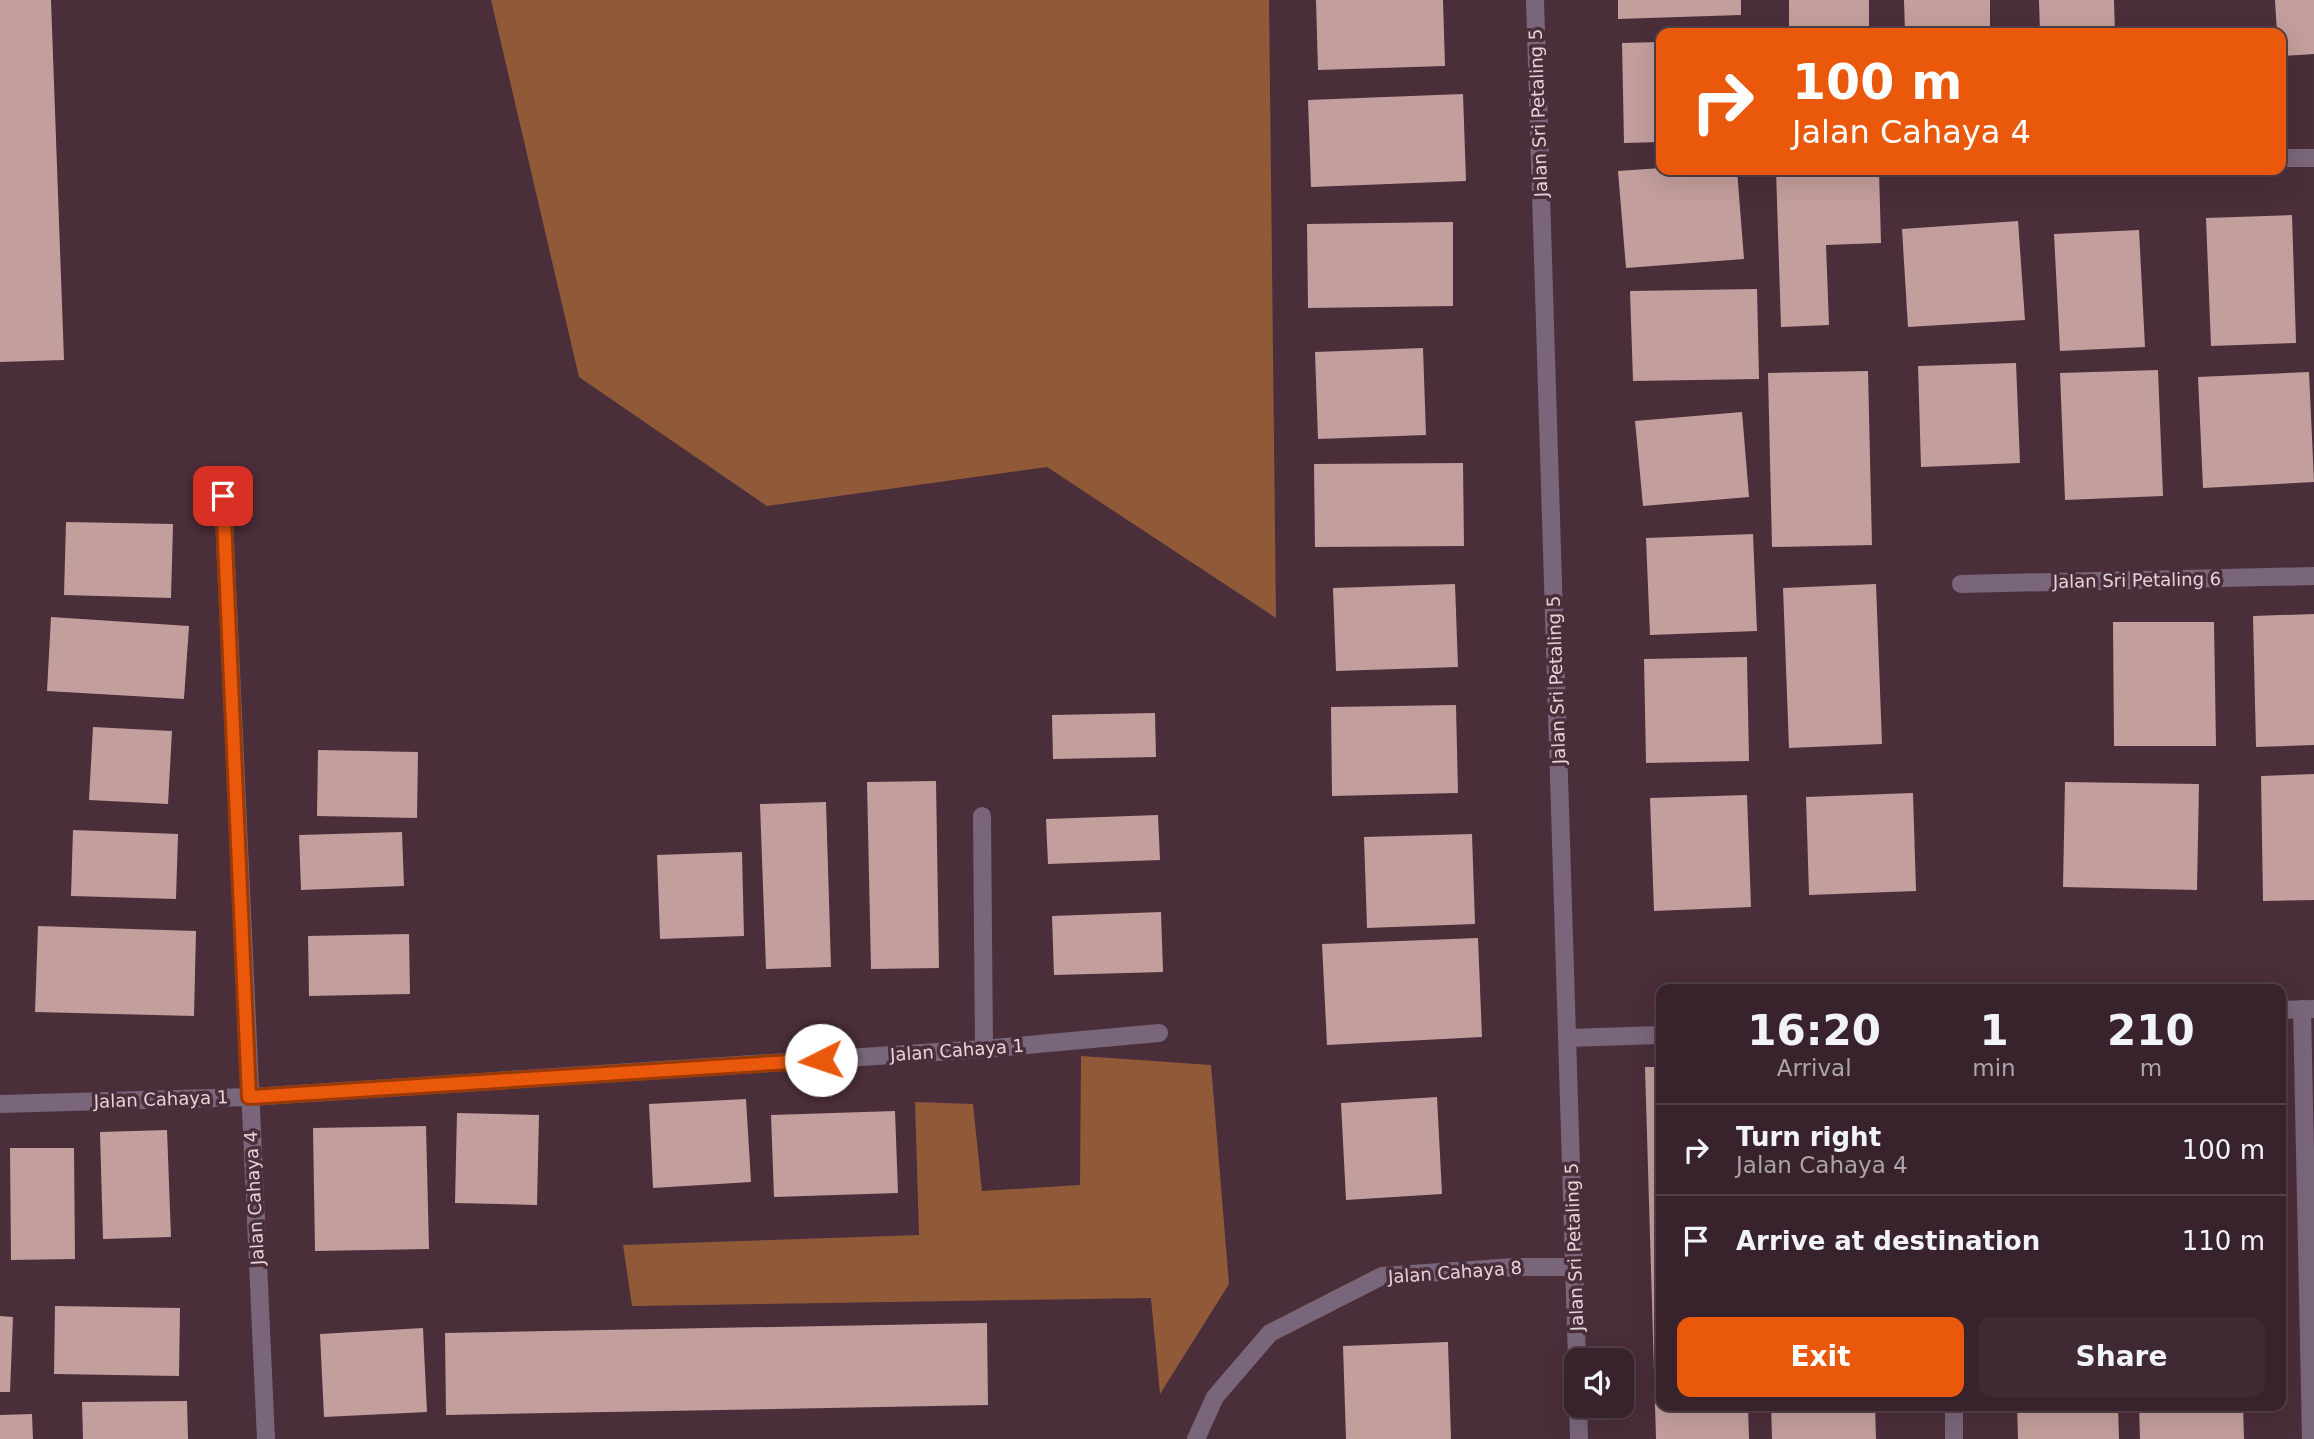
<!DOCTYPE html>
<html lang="en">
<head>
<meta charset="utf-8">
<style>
	:root { --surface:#38222c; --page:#3f2a34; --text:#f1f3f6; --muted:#aba4a9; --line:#523f48; --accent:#ea580c }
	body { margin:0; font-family:"DejaVu Sans",sans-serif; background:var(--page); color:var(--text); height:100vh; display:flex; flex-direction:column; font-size:26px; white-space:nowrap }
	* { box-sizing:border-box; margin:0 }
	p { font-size:23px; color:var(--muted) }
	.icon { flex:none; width:38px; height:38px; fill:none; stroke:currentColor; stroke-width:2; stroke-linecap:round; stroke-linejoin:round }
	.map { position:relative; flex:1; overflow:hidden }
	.panel { position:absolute; left:1656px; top:984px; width:630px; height:427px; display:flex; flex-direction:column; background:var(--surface); border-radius:14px; box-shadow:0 7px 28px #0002,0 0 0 2px var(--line) }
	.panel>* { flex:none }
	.guide { position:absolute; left:1656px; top:28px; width:630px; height:147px; border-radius:14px; box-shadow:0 7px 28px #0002,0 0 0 2px var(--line); background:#ea580c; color:#fff; overflow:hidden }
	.tools { position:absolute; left:1564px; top:1348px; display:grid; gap:14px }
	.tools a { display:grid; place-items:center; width:70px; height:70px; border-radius:14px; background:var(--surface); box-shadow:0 7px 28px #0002,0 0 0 2px var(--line); font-size:35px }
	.pin { position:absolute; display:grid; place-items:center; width:60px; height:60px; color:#fff; margin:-30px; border-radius:14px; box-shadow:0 4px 10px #0006 }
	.me { position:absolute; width:77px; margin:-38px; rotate:266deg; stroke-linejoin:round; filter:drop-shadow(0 0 5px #0008) }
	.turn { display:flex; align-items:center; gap:24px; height:147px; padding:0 21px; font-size:32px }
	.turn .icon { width:91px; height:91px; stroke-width:2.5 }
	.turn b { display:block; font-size:49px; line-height:60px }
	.eta { display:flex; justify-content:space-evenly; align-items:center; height:119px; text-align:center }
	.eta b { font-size:42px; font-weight:600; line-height:49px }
	.primary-button { display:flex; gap:14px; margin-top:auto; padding:14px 21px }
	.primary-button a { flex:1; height:80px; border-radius:14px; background:var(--accent); color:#fff; font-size:28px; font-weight:600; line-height:80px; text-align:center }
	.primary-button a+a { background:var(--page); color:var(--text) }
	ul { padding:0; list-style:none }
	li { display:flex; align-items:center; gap:21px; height:91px; padding:0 21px; border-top:2px solid var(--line) }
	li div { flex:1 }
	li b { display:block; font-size:26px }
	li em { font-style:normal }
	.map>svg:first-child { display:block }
</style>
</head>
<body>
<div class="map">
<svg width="2314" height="1439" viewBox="0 0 2314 1439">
	<rect width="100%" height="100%" fill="#4a2e3a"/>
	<g fill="#905a39">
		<path d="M491 0H1269L1276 618 1047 467 767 506 579 377Z"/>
		<path d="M1081 1056 1211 1065 1229 1284 1160 1394 1151 1298 632 1306 623 1245 919 1235 915 1102 973 1104 982 1191 1080 1185Z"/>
	</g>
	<g fill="#c29e9c">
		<path d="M0 0H51L64 360 0 362Z"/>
		<path d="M1316 0H1443L1445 66 1318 70Z"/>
		<path d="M1618 0H1741V15L1618 19Z"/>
		<rect x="1789" y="0" width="80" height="33"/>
		<path d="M1904 0H1990V33H1905Z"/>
		<path d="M2039 0H2114L2115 33H2040Z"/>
		<path d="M2275 0H2314V54L2280 56V33H2277Z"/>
		<path d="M1661 42V142L1624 143 1622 43Z"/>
		<path d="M1463 94 1466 181 1311 187 1308 100Z"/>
		<path d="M1661 168V170H1737L1744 259 1626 268 1618 171Z"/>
		<path d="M1776 170H1879L1881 243 1826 245 1829 325 1781 327Z"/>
		<path d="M2292 215 2296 343 2211 346 2206 218Z"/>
		<path d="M2018 221 2025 320 1908 327 1902 229Z"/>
		<path d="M1453 222V306L1308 308 1307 224Z"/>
		<path d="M2139 230 2145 347 2060 351 2054 234Z"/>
		<path d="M1757 289 1759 379 1633 381 1630 291Z"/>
		<path d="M1423 348 1426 435 1318 439 1315 352Z"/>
		<path d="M2016 363 2020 463 1921 467 1918 366Z"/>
		<path d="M2158 370 2163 496 2065 500 2060 373Z"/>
		<path d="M1868 371 1872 545 1772 547 1768 373Z"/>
		<path d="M2309 372 2314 482 2203 488 2198 377Z"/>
		<path d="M1742 412 1749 497 1643 506 1635 421Z"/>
		<path d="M1463 463 1464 546 1315 547 1314 464Z"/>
		<path d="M66 522 173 524 171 598 64 595Z"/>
		<path d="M1753 534 1757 631 1650 635 1646 538Z"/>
		<path d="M1455 584 1458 667 1336 671 1333 588Z"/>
		<path d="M1876 584 1882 744 1789 748 1783 588Z"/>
		<path d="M2314 614V745L2256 747 2253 616Z"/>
		<path d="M51 617 189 626 184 699 47 691Z"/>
		<path d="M2113 622H2214L2216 746H2114Z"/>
		<path d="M1747 657 1749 761 1646 763 1644 659Z"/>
		<path d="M1456 705 1458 793 1332 796 1331 707Z"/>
		<path d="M1155 713 1156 757 1053 759 1052 715Z"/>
		<path d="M93 727 172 731 168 804 89 800Z"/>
		<path d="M318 750 418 752 417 818 317 816Z"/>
		<path d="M2314 774V900L2263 901 2261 776Z"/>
		<path d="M936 781 939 968 871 969 867 782Z"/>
		<path d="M2065 782 2199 784 2197 890 2063 887Z"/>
		<path d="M1913 793 1916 891 1809 895 1806 797Z"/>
		<path d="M1747 795 1751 907 1654 911 1650 798Z"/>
		<path d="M826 802 831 967 766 969 760 804Z"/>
		<path d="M1158 815 1160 860 1048 864 1046 819Z"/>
		<path d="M73 830 178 834 176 899 71 896Z"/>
		<path d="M402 832 404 886 301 890 299 835Z"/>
		<path d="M1472 834 1475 924 1367 928 1364 837Z"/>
		<path d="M742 852 744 936 660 939 657 855Z"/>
		<path d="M1161 912 1163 972 1054 975 1052 916Z"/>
		<path d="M38 926 196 931 194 1016 35 1012Z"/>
		<path d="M409 934 410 994 309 996 308 936Z"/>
		<path d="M1478 938 1482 1037 1327 1045 1322 944Z"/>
		<path d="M1645 1067H1661V1405H1748L1749 1439H1656Z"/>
		<path d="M1437 1097 1442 1194 1346 1200 1341 1103Z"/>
		<path d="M746 1099 751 1182 653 1188 649 1104Z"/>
		<path d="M895 1111 898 1193 774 1197 771 1115Z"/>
		<path d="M457 1113 539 1115 537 1205 455 1203Z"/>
		<path d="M426 1126 429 1249 315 1251 313 1128Z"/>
		<path d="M167 1130 171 1237 103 1239 100 1132Z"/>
		<path d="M10 1148H74L75 1259 11 1260Z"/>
		<path d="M55 1306 180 1308 179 1376 54 1374Z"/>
		<path d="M0 1316 13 1317 10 1392H0Z"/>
		<path d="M987 1323 988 1405 446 1415 445 1333Z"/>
		<path d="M423 1328 427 1412 324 1417 320 1334Z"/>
		<path d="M1448 1342 1451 1439H1346L1343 1346Z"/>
		<path d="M187 1401 188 1439H83L82 1402Z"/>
		<path d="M1771 1405H1875L1876 1439H1772Z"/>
		<path d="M2017 1405H2118L2119 1439H2018Z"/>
		<path d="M2139 1405H2243L2244 1439H2140Z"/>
		<path d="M32 1414 33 1439H0V1415Z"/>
	</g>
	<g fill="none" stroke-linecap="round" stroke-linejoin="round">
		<g stroke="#79667b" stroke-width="18">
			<path d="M1535 0 1577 1360"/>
			<path d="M2280 158H2314"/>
			<path d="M223 496 266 1439"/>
			<path d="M1961 584 2314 576"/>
			<path d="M982 816 984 1049"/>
			<path d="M2302 1009 2311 1439"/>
			<path d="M2280 1010 2314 1009"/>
			<path d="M1567 1038 1661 1035"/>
			<path d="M0 1104 249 1097 984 1049 1159 1033"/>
			<path d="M1578 1405 1579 1439"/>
			<path d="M1954 1405V1439"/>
			<path d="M1196 1439 1215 1397 1270 1333 1382 1276 1515 1267H1575"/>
		</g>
	</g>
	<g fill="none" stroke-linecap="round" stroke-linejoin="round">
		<g stroke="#983908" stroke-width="18">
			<path id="route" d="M223 496 249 1097 821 1060"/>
		</g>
		<use href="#route" stroke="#ea580c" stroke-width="12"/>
	</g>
	<g text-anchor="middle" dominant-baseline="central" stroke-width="7" stroke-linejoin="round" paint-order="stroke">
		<g font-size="18" fill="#e5d3da" stroke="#4a2e3a">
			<text transform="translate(1538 113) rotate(-92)">Jalan Sri Petaling 5</text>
			<text transform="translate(2137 580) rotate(-1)">Jalan Sri Petaling 6</text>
			<text transform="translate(1556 680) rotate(-92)">Jalan Sri Petaling 5</text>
			<text transform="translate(957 1050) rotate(-4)">Jalan Cahaya 1</text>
			<text transform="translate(161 1099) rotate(-2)">Jalan Cahaya 1</text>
			<text transform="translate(254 1198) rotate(-93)">Jalan Cahaya 4</text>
			<text transform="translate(1574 1247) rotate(-92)">Jalan Sri Petaling 5</text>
			<text transform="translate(1455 1272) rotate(-4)">Jalan Cahaya 8</text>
		</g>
	</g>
</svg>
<div class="tools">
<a><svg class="icon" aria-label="sound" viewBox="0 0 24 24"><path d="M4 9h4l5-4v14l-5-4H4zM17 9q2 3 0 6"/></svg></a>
</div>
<div class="pin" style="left:223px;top:496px;background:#d93025"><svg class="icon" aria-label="arrive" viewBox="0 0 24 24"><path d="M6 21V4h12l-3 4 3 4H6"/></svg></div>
<svg class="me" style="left:821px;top:1060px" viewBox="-20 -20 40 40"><circle r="19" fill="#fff"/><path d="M0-13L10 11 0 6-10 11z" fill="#ea580c"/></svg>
<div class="guide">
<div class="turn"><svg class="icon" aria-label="right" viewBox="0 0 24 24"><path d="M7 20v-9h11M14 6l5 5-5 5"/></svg><div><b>100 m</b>Jalan Cahaya 4</div></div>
</div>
<section class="panel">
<div class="eta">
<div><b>16:20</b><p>Arrival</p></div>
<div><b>1</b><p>min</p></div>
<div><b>210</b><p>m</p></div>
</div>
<ul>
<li><svg class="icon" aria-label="right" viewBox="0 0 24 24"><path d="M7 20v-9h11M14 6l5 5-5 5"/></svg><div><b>Turn right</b><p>Jalan Cahaya 4</p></div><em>100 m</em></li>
<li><svg class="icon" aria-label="arrive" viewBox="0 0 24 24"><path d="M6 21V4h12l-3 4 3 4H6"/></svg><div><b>Arrive at destination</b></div><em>110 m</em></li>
</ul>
<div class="primary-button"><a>Exit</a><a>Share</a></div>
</section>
</div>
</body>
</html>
